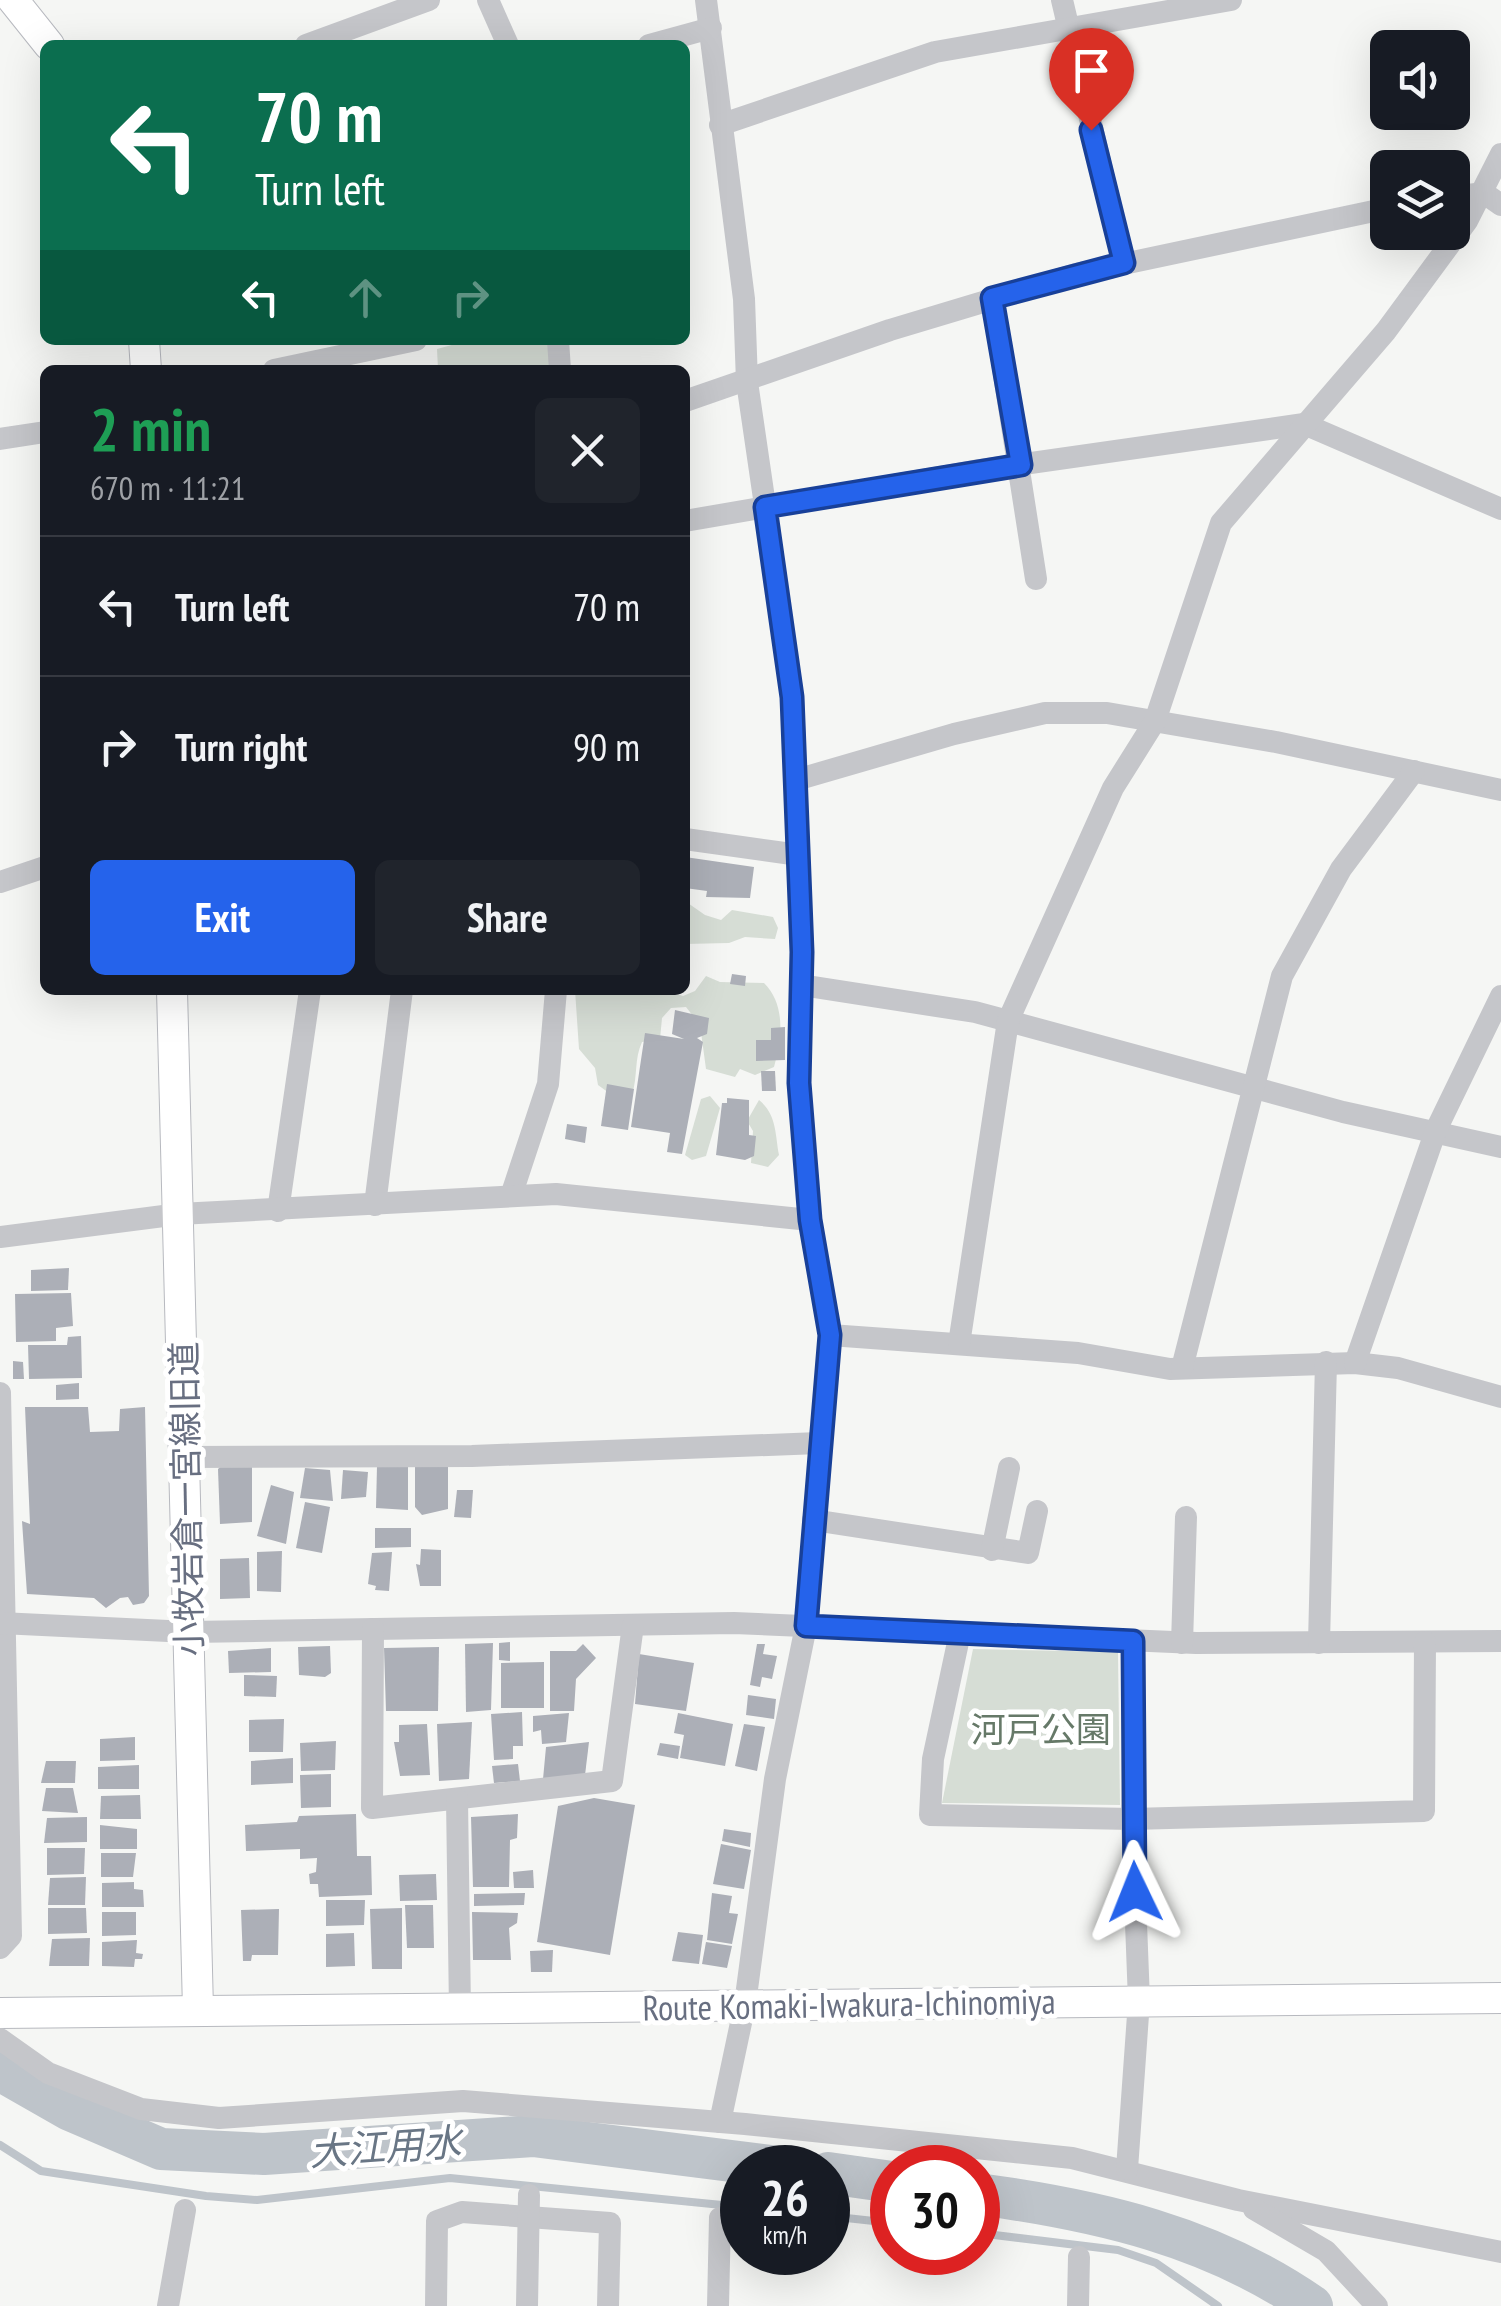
<!DOCTYPE html>
<html lang="en">
<head>
<meta charset="utf-8">
<style>
	:root { --surface:#171b24; --page:#20242c; --text:#f1f3f6; --muted:#9ea1a6; --line:#363941; --accent:#2563eb }
	body { margin:0; font-family:"PT Sans Narrow","Noto Sans JP",sans-serif; background:var(--page); color:var(--text); height:100vh; display:flex; flex-direction:column; font-size:38px; white-space:nowrap }
	* { box-sizing:border-box; margin:0 }
	p { font-size:32px; color:var(--muted) }
	.icon { flex:none; width:55px; height:55px; fill:none; stroke:currentColor; stroke-width:2; stroke-linecap:round; stroke-linejoin:round }
	.map { position:relative; flex:1; overflow:hidden }
	.details { position:absolute; left:40px; top:365px; width:650px; height:630px; display:flex; flex-direction:column; background:var(--surface); border-radius:15px; box-shadow:0 10px 40px #0002 }
	.details>* { flex:none }
	.banner { position:absolute; left:40px; top:40px; width:650px; height:305px; border-radius:15px; box-shadow:0 10px 40px #0002; background:#0b6e4f; color:#fff; overflow:hidden }
	.tools { position:absolute; left:1370px; top:30px; display:grid; gap:20px }
	.tools a { display:grid; place-items:center; width:100px; height:100px; border-radius:15px; background:var(--surface); box-shadow:0 10px 40px #0002; font-size:50px }
	.speed { position:absolute; left:720px; top:2145px; display:flex; gap:20px; font-size:50px; font-weight:700; text-align:center }
	.speed>* { display:grid; place-content:center; width:130px; height:130px; border-radius:50%; background:var(--surface); box-shadow:0 10px 40px #0002; line-height:1 }
	.speed small { font-size:25px; font-weight:400 }
	.speed .limit { border:15px solid #d22; background:#fff; color:#111 }
	.pin { position:absolute; display:grid; place-items:center; width:85px; height:85px; color:#fff; margin:-102px -42px; border-radius:50% 50% 50% 0; rotate:-45deg; box-shadow:0 0 10px #0007 }
	.pin .icon { rotate:45deg }
	.me { position:absolute; width:110px; margin:-55px; rotate:358deg; stroke-linejoin:round; filter:drop-shadow(0 0 8px #0008) }
	.turn { display:flex; align-items:center; gap:35px; height:210px; padding:0 50px; font-size:45px }
	.turn .icon { width:130px; height:130px; stroke-width:2.5 }
	.turn b { display:block; font-size:70px; line-height:85px }
	.lanes { display:flex; align-items:center; height:95px; padding:0 50px; background:#0003; justify-content:center; gap:50px; direction:ltr }
	.lanes .off { opacity:.35 }
	.round { display:grid; place-items:center; flex:none; width:105px; height:105px; border-radius:15px; background:var(--page) }
	.summary { display:flex; align-items:center; justify-content:space-between; height:170px; padding:0 50px }
	h1 { font-size:60px; font-weight:700; line-height:75px; color:#1e9e55 }
	.button { display:flex; gap:20px; margin-top:auto; padding:20px 50px }
	.button a { flex:1; height:115px; border-radius:15px; background:var(--accent); color:#fff; font-size:40px; font-weight:700; line-height:115px; text-align:center }
	.button a+a { background:var(--page); color:var(--text) }
	ul { padding:0; list-style:none }
	li { display:flex; align-items:center; gap:30px; height:140px; padding:0 50px; border-top:2px solid var(--line) }
	li div { flex:1 }
	li b { display:block; font-size:38px }
	li em { font-style:normal }
	.map>svg:first-child { display:block }
</style>
</head>
<body>
<div class="map">
<svg width="1501" height="2306" viewBox="0 0 1501 2306">
	<rect width="100%" height="100%" fill="#f5f6f4"/>
	<g fill="#d6ddd5">
		<path d="M470 340H551V370H438L437 349Z"/>
		<path d="M685 901 705 915 721 920 732 910 773 917 778 928 775 939 745 937 729 943 685 944Z"/>
		<path d="M706 976 720 982 764 983C786 1005 782 1038 774 1067L755 1075 740 1069 735 1077 706 1069 700 1025 686 1007 671 1008 662 1018 660 1039 642 1042C634 1059 638 1076 632 1095L609 1093 598 1085 595 1068 579 1049 575 990H665L683 996 695 991Z"/>
		<path d="M710 1096 720 1108 706 1156 692 1160 685 1155 701 1099Z"/>
		<path d="M759 1100C777 1115 775 1134 779 1155L768 1167 751 1163 753 1131 747 1121Z"/>
		<path d="M973 1649 1118 1652 1120 1805 942 1803Z"/>
	</g>
	<g fill="none" stroke-linecap="round" stroke-linejoin="round">
		<g stroke="#bec4ca" stroke-width="8">
			<path d="M0 2145 41 2171 206 2196 257 2200 450 2178 742 2207"/>
			<path d="M828 2216 892 2223"/>
			<path d="M978 2233 1118 2250 1156 2263 1218 2306"/>
		</g>
		<g stroke="#bec4ca" stroke-width="42">
			<path d="M0 2070 70 2110 161 2149 264 2154 533 2136 787 2168"/>
			<path d="M828 2173 892 2182"/>
			<path d="M978 2194C1097 2210 1212 2236 1312 2306"/>
		</g>
	</g>
	<g fill="#acafb7">
		<path d="M685 857 754 867 750 898 706 897 707 891 685 888Z"/>
		<path d="M732 974 746 976 745 986 730 984Z"/>
		<path d="M675 1010 709 1018 707 1034 697 1038 703 1042 682 1154 667 1152 670 1133 631 1127 645 1033 684 1039 672 1034Z"/>
		<path d="M785 1027V1060L756 1061V1040H771V1028Z"/>
		<path d="M761 1071H775L776 1091H762Z"/>
		<path d="M607 1084 634 1089 628 1130 601 1126Z"/>
		<path d="M727 1098 749 1100V1135L756 1136 754 1156 745 1160 716 1155 722 1103H727Z"/>
		<path d="M567 1124 587 1127 585 1143 565 1139Z"/>
		<path d="M69 1268 68 1290 31 1291V1270Z"/>
		<path d="M71 1293 73 1326 56 1328V1341L16 1342 15 1294Z"/>
		<path d="M81 1336 82 1378 29 1379 28 1345H67L68 1337Z"/>
		<path d="M13 1361 23 1362 24 1379H13Z"/>
		<path d="M79 1383V1399L56 1400V1385Z"/>
		<path d="M25 1407H88L90 1432 119 1431 120 1409 145 1407 149 1596 144 1603 133 1605 128 1597 120 1598 106 1608 94 1598 27 1594 22 1521 30 1524Z"/>
		<path d="M225 1463 252 1465V1522L220 1524 218 1469Z"/>
		<path d="M408 1465V1510L376 1508 377 1466Z"/>
		<path d="M448 1466V1509L422 1515 415 1507V1467Z"/>
		<path d="M305 1468 330 1470 333 1501 300 1498Z"/>
		<path d="M343 1470 368 1472 366 1497 341 1499Z"/>
		<path d="M271 1485 294 1492 286 1544 257 1536Z"/>
		<path d="M457 1490H473L471 1518 454 1517Z"/>
		<path d="M305 1502 330 1507 322 1553 296 1548Z"/>
		<path d="M375 1528H411V1547L375 1548Z"/>
		<path d="M421 1549 441 1550V1586H420L416 1564 420 1565Z"/>
		<path d="M282 1551 281 1592 257 1591V1552Z"/>
		<path d="M392 1552 389 1591 375 1590 376 1586 368 1584 372 1553Z"/>
		<path d="M249 1558 250 1598 220 1599V1559Z"/>
		<path d="M510 1642V1661L499 1660V1643Z"/>
		<path d="M493 1643 491 1710 466 1712 465 1644Z"/>
		<path d="M583 1644 596 1658 576 1679 574 1711H550V1651H576Z"/>
		<path d="M757 1644H765L763 1654 777 1656 772 1679 762 1677 760 1687 750 1685Z"/>
		<path d="M330 1646 331 1673 325 1677 299 1675 298 1647Z"/>
		<path d="M439 1647 438 1711H386L384 1648Z"/>
		<path d="M271 1648V1672L229 1673 228 1651Z"/>
		<path d="M639 1654 694 1663 686 1711 635 1704Z"/>
		<path d="M544 1662V1708H501V1663Z"/>
		<path d="M244 1675 277 1676 276 1697 244 1696Z"/>
		<path d="M748 1695 776 1699 774 1719 746 1715Z"/>
		<path d="M522 1712 523 1746H513V1759L494 1760 491 1714Z"/>
		<path d="M569 1713 566 1742 542 1744 541 1730 533 1732V1716Z"/>
		<path d="M678 1713 733 1724 725 1766 680 1758 684 1735 674 1733Z"/>
		<path d="M284 1719 283 1752H249V1720Z"/>
		<path d="M472 1722 469 1779 439 1781 437 1724Z"/>
		<path d="M427 1724 430 1775 400 1776 394 1742H399V1725Z"/>
		<path d="M744 1724 765 1727 757 1771 735 1766Z"/>
		<path d="M135 1737V1760L100 1761V1739Z"/>
		<path d="M336 1741 335 1770 301 1771 300 1743Z"/>
		<path d="M589 1742 585 1775 543 1779 546 1747Z"/>
		<path d="M660 1743 680 1746 678 1759 657 1755Z"/>
		<path d="M293 1758V1783L251 1785V1761Z"/>
		<path d="M46 1761H76L75 1783H41Z"/>
		<path d="M518 1764 520 1781 494 1783 492 1766Z"/>
		<path d="M139 1765V1789H98V1767Z"/>
		<path d="M331 1774V1807L301 1808 300 1775Z"/>
		<path d="M46 1788H73L78 1813 42 1811Z"/>
		<path d="M140 1795 141 1819H100L101 1796Z"/>
		<path d="M594 1798 635 1805 610 1955 537 1942 558 1806Z"/>
		<path d="M356 1814 357 1856H371L372 1895 319 1897 318 1884H310L309 1874 316 1872 317 1858 300 1859V1849L246 1851 245 1825 297 1822 299 1816Z"/>
		<path d="M518 1814 517 1838 510 1840 509 1887H473L471 1817Z"/>
		<path d="M87 1817V1842L44 1843 47 1818Z"/>
		<path d="M100 1825 137 1829V1849H100Z"/>
		<path d="M724 1829 751 1833 750 1847 722 1841Z"/>
		<path d="M721 1844 751 1850 744 1889 713 1884Z"/>
		<path d="M47 1848H85L84 1874 47 1875Z"/>
		<path d="M101 1853H136L133 1877H101Z"/>
		<path d="M533 1870 534 1888H514L513 1872Z"/>
		<path d="M436 1874 437 1900 400 1901 399 1875Z"/>
		<path d="M86 1877 85 1905H48L50 1878Z"/>
		<path d="M134 1882V1889L143 1890 144 1907H102V1883Z"/>
		<path d="M525 1893 524 1905 474 1906V1894Z"/>
		<path d="M712 1893 732 1896 729 1913 738 1914 732 1944 707 1940Z"/>
		<path d="M326 1900H365L364 1925 326 1926Z"/>
		<path d="M405 1905H433L434 1948H407Z"/>
		<path d="M48 1908H86L87 1933 48 1934Z"/>
		<path d="M402 1908V1969H372L370 1909Z"/>
		<path d="M279 1909 278 1955H252L251 1961H243L241 1910Z"/>
		<path d="M102 1912H136V1935L102 1936Z"/>
		<path d="M472 1912 518 1913 517 1923 509 1928 511 1960H473Z"/>
		<path d="M678 1932 703 1935 699 1964 672 1961Z"/>
		<path d="M354 1933 355 1966 326 1967V1934Z"/>
		<path d="M90 1938 89 1966H49L52 1939Z"/>
		<path d="M137 1940 136 1953 143 1954 142 1959H135L134 1967 102 1966V1942Z"/>
		<path d="M706 1942 732 1946 727 1968 702 1964Z"/>
		<path d="M553 1950 552 1972H531L530 1951Z"/>
	</g>
	<g fill="none" stroke-linecap="round" stroke-linejoin="round">
		<g stroke="#b7b9bf" stroke-width="32">
			<g id="secondary">
				<path d="M13 0 49 45"/>
				<path d="M144 340 146 370"/>
				<path d="M172 990 198 2009"/>
				<path d="M0 2013 1501 1998"/>
			</g>
		</g>
		<g stroke="#c5c6ca" stroke-width="22">
			<path d="M488 0 508 45"/>
			<path d="M706 0 744 299 747 382 793 697 802 952 799 1083 810 1220 830 1335 806 1626 775 1779 745 2004 720 2122"/>
			<path d="M1062 0 1124 263"/>
			<path d="M306 45 429 0"/>
			<path d="M649 45 711 28"/>
			<path d="M720 125 935 52 1231 0"/>
			<path d="M1452 197 1484 193 1501 205"/>
			<path d="M992 298 1036 579"/>
			<path d="M558 340 560 370"/>
			<path d="M274 370 416 340"/>
			<path d="M685 401 890 330 1076 274 1388 208"/>
			<path d="M0 439 45 432"/>
			<path d="M685 521 974 471 1304 424 1501 509"/>
			<path d="M796 780 954 734 1045 713H1107L1276 742 1501 790"/>
			<path d="M685 839 799 855"/>
			<path d="M0 882 45 867"/>
			<path d="M801 985 975 1012 1343 1112 1501 1147"/>
			<path d="M511 1196 548 1084 556 990"/>
			<path d="M375 1205 402 990"/>
			<path d="M278 1211 310 990"/>
			<path d="M0 1237 179 1214 556 1194 810 1220"/>
			<path d="M830 1335 1078 1353 1170 1369 1355 1363 1398 1368 1501 1397"/>
			<path d="M959 1344 1008 1021 1113 788 1155 721 1221 523 1386 331 1467 221 1501 154"/>
			<path d="M1355 1363 1436 1130 1501 996"/>
			<path d="M1182 1368 1282 976 1341 869 1414 771"/>
			<path d="M0 1393 11 1936 0 1948"/>
			<path d="M185 1457 472 1456 819 1443"/>
			<path d="M813 1520 1028 1553 1037 1511"/>
			<path d="M992 1550 1009 1468"/>
			<path d="M0 1623 189 1632 734 1623 1196 1643 1501 1641"/>
			<path d="M373 1629 372 1808 612 1781 633 1625"/>
			<path d="M960 1633 933 1759 930 1815 1132 1819 1424 1811 1425 1642"/>
			<path d="M1182 1643 1186 1517"/>
			<path d="M1319 1643 1326 1362"/>
			<path d="M457 1799 460 2011"/>
			<path d="M0 2039 48 2073 141 2109 219 2118 463 2101 745 2124 1072 2158 1238 2200 1501 2252"/>
			<path d="M1127 2169 1139 2001 1132 1819 1133 1641"/>
			<path d="M1254 2209 1326 2251 1377 2306"/>
			<path d="M168 2306 185 2210"/>
			<path d="M436 2306 437 2221 462 2212 610 2223 608 2306"/>
			<path d="M527 2306 529 2195"/>
			<path d="M718 2306 720 2218"/>
			<path d="M1078 2306 1079 2257"/>
		</g>
		<use href="#secondary" stroke="#fff" stroke-width="30"/>
	</g>
	<g fill="none" stroke-linecap="round" stroke-linejoin="round">
		<g stroke="#184099" stroke-width="25">
			<path id="route" d="M1091 130 1124 263 992 298 1021 465 765 507 792 697 802 952 799 1083 810 1220 830 1335 806 1626 1133 1641 1135 1892"/>
		</g>
		<use href="#route" stroke="#2563eb" stroke-width="18"/>
	</g>
	<g text-anchor="middle" dominant-baseline="central" stroke-width="10" stroke-linejoin="round" paint-order="stroke">
		<g font-size="35" fill="#686f81" stroke="#fff">
			<text transform="translate(186 1499) rotate(-91)">小牧岩倉一宮線旧道</text>
			<text transform="translate(849 2004) rotate(-1)">Route Komaki-Iwakura-Ichinomiya</text>
		</g>
		<g font-size="35" fill="#667968" stroke="#fff">
			<text x="1041" y="1729">河戸公園</text>
		</g>
		<g font-size="38" font-style="italic" fill="#697685" stroke="#fff">
			<text transform="translate(385 2146) rotate(-4)">大江用水</text>
		</g>
	</g>
</svg>
<div class="tools">
<a><svg class="icon" aria-label="sound" viewBox="0 0 24 24"><path d="M4 9h4l5-4v14l-5-4H4zM17 9q2 3 0 6"/></svg></a>
<a><svg class="icon" aria-label="layers" viewBox="0 0 24 24"><path d="M12 4l9 5-9 5-9-5zM3 14l9 5 9-5"/></svg></a>
</div>
<div class="speed"><div>26<small>km/h</small></div><div class="limit">30</div></div>
<div class="pin" style="left:1091px;top:130px;background:#d93025"><svg class="icon" aria-label="arrive" viewBox="0 0 24 24"><path d="M6 21V4h12l-3 4 3 4H6"/></svg></div>
<svg class="me" style="left:1135px;top:1892px" viewBox="-20 -20 40 40"><path d="M0-17L14 15 0 8-14 15z" fill="#2563eb" stroke="#fff" stroke-width="4"/></svg>
<div class="banner">
<div class="turn"><svg class="icon" aria-label="left" viewBox="0 0 24 24"><path d="M17 20v-9H6M10 6l-5 5 5 5"/></svg><div><b>70 m</b>Turn left</div></div>
<div class="lanes"><svg class="icon" aria-label="left" viewBox="0 0 24 24"><path d="M17 20v-9H6M10 6l-5 5 5 5"/></svg><svg class="icon off" aria-label="ahead" viewBox="0 0 24 24"><path d="M12 20V5M6 11l6-6 6 6"/></svg><svg class="icon off" aria-label="right" viewBox="0 0 24 24"><path d="M7 20v-9h11M14 6l5 5-5 5"/></svg></div>
</div>
<section class="details">
<div class="summary"><div><h1>2 min</h1><p>670 m · 11:21</p></div><a class="round"><svg class="icon" aria-label="close" viewBox="0 0 24 24"><path d="M6 6l12 12M18 6L6 18"/></svg></a></div>
<ul>
<li><svg class="icon" aria-label="left" viewBox="0 0 24 24"><path d="M17 20v-9H6M10 6l-5 5 5 5"/></svg><div><b>Turn left</b></div><em>70 m</em></li>
<li><svg class="icon" aria-label="right" viewBox="0 0 24 24"><path d="M7 20v-9h11M14 6l5 5-5 5"/></svg><div><b>Turn right</b></div><em>90 m</em></li>
</ul>
<div class="button"><a>Exit</a><a>Share</a></div>
</section>
</div>
</body>
</html>
